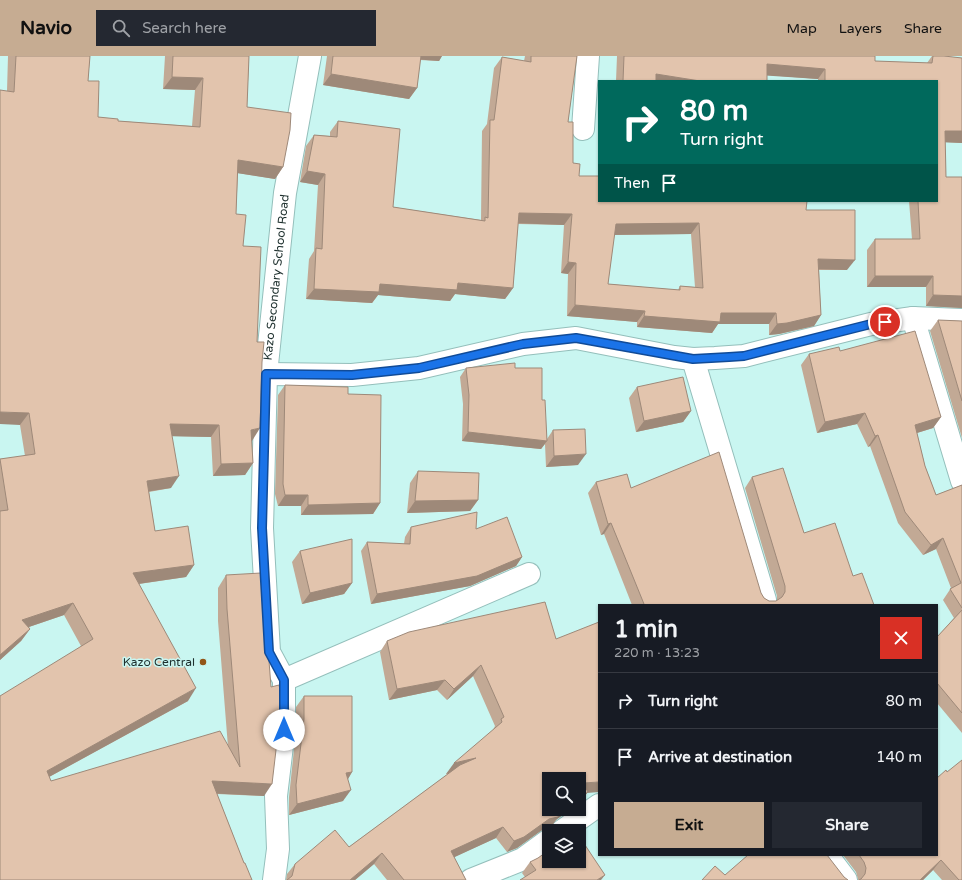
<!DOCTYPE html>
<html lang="en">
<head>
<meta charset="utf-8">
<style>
	:root { --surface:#171b24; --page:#242831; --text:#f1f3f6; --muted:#9ea1a6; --line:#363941; --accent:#c6ac92 }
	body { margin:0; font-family:"Varela Round",sans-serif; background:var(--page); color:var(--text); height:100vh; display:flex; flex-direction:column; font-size:15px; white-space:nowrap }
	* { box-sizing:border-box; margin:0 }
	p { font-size:13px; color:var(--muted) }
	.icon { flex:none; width:22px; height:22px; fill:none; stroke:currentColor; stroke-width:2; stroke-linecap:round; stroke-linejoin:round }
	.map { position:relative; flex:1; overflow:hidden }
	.details { position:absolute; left:598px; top:548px; width:340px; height:252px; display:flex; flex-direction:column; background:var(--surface); border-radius:0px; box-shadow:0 1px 3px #0004 }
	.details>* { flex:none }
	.banner { position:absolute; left:598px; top:24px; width:340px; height:122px; border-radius:0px; box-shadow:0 1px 3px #0004; background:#00695c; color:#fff; overflow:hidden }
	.buttons { position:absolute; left:542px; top:716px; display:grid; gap:8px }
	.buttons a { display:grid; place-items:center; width:44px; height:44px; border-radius:0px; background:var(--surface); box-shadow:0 1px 3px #0004; font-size:20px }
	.pin { position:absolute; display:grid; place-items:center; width:34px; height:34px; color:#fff; margin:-17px; border:2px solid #fff; border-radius:50%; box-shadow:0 1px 4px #0007 }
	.me { position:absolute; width:44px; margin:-22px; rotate:0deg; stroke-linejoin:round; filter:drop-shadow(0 0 3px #0008) }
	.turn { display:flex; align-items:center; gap:14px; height:84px; padding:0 16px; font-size:18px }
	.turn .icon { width:52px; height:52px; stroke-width:2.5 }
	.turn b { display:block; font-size:28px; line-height:34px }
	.then { display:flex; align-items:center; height:38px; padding:0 16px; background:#0003; gap:8px; font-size:15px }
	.round { display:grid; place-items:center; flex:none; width:42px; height:42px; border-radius:0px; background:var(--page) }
	.head { display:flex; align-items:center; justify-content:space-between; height:68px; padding:0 16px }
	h1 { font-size:24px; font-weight:700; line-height:30px }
	.cta { display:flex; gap:8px; margin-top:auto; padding:8px 16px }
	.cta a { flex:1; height:46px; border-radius:0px; background:var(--accent); color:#111; font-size:16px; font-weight:700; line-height:46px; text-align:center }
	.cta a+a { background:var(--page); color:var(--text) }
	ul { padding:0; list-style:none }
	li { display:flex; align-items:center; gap:12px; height:56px; padding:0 16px; border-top:1px solid var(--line) }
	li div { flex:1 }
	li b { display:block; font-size:15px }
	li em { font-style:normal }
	header { display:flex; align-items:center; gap:24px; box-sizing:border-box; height:56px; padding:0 20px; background:var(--accent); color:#111 }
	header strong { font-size:19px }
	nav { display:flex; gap:22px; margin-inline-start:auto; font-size:14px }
	.search { width:280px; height:36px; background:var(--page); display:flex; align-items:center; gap:10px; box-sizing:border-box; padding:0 14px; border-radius:0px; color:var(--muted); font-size:15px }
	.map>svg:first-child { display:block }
</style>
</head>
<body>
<header>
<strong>Navio</strong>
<div class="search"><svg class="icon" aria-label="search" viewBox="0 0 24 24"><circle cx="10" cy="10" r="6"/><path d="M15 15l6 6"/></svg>Search here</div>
<nav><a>Map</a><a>Layers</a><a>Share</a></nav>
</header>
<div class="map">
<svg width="962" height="824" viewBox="0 0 962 824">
	<rect width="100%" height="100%" fill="#c9f6f1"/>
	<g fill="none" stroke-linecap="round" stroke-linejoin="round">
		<g stroke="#94bfbb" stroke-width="24">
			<g id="minor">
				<path d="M583 73 588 0"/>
				<path d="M913 262 962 425"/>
				<path d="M693 303 765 544"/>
				<path d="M266 318 352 319 419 312 523 288 576 282 674 301 693 303 715 302 744 300 871 268 913 262 962 264"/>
				<path d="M284 624 529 518"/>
				<path d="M562 775 599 749"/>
				<path d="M827 799 846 824"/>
				<path id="s1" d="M274 824 278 793 276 740 284 673V624L269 596 262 472 266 318 285 137 310 0"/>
				<path d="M471 824 523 803 549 784"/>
			</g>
		</g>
		<use href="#minor" stroke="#fff" stroke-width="22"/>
	</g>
	<g fill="#c2a995" fill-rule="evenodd">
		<path d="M8 0H90L88 25 98 61 118 65 192 70 195 34 163 33 165 0H249L247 51 283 111 275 123 238 117 236 158 243 190 251 385 253 407 245 419 213 420 211 381 172 380 171 432 149 436 155 475 194 509 186 521 139 528 188 645 49 721 51 725 228 691 218 565V532L226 519 264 740 217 738 244 807 252 824H0L81 590 64 559 29 571 30 573 21 585 0 604V403L25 400 20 369 7 35Z"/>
		<path d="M327 0H442L439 5 420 4 417 32 409 43 323 29Z"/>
		<path d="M525 0H577L568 66 573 107 579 120 806 154 847 214H819L821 259 814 270 779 278 769 279V268H718L712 277 637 271V266L567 260 568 218 561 217 564 169 518 168 513 232 505 243 455 238 450 245 378 239 372 247 306 243 309 203 314 195 318 129 300 126 306 90 314 79 330 80V76L338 65 393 151 481 164 482 75 487 68 494 12 502 1 524 5ZM691 178 695 231 680 230 678 234 608 228 614 179Z"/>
		<path d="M617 0H875V5L927 7 932 0H944L962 2V87L945 86 946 121 962 252 926 250V231H867V194L875 183H912L909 145H937V25H818V23L767 19V25H616Z"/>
		<path d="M938 264 962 265V382L930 275Z"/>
		<path d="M840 295 941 361 933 372 917 377 925 410 936 439 962 429V677L937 647V581L954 562 943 544 951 532 936 493 923 499 898 467 870 390 868 391 857 368 817 377 801 309 809 298Z"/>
		<path d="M466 312H515L542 344 547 383 553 374 578 409 546 411 545 388 541 393 462 385 463 348 460 321Z"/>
		<path d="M285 329 348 338 380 447 373 458 301 459V450H278L275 438 278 339Z"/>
		<path d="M637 331 691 355 683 366 636 376 629 342Z"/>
		<path d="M418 415 478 444 470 455 407 457 410 427Z"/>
		<path d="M752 421 804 477 853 520 874 549H632L604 478 601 479 588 437 596 426 631 432 761 537 764 542 769 545H776L777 544V540L745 432Z"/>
		<path d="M411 471 476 473 522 501 516 510 470 530 371 548 361 495 367 486 404 488 405 481Z"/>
		<path d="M300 495 352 527 344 538 302 548 292 506Z"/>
		<path d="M545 546 587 737 580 747 579 748V723L556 764 550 772 542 774 517 792 507 796 496 782 454 801 466 824H387L374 808 355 824H286L287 818 295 808 349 791 448 718H446L493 674 495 670 473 620 447 644 437 634 389 644 380 596 387 585Z"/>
		<path d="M304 640 352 716 348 723 343 745 289 759V741L296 674V651Z"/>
		<path d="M947 716 962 824H942L933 814 923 824H858V823L856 816 843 799H937Z"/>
		<path d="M530 806 601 824 525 821 522 817Z"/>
	</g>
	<g fill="#9e8979">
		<path d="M401 0H442L439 5 399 2Z"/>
		<path d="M767 8 825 13 818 23 760 19Z"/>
		<path d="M331 18 417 32 409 43 323 29Z"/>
		<path d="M656 18 700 25H651Z"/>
		<path d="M172 21 203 22 195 34 163 33Z"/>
		<path d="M945 75H962V87L937 86Z"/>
		<path d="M238 104 283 111 275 123 230 116Z"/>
		<path d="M307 115 325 118 318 129 300 126Z"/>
		<path d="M519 157 572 158 564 169 511 167Z"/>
		<path d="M699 167 691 178 608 179 616 168Z"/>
		<path d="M818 203 855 204 847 214 810 213Z"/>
		<path d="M568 206 576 207 568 218 561 217Z"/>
		<path d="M875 220H933L926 231H867Z"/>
		<path d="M458 227 513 232 505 243 455 238 450 245 378 239 372 247 306 243 314 233 380 228Z"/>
		<path d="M933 239 962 240V252L926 250Z"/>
		<path d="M575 249 645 255 637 266 567 260Z"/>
		<path d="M721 257H776L769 268H718L712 277 637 271 644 260Z"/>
		<path d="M821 259 814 270 779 278 769 279 777 268Z"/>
		<path d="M691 355 683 366 636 376 644 365Z"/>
		<path d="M0 356 29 357 20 369 0 368Z"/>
		<path d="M865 357 857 368 817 377 825 366Z"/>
		<path d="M941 361 933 372 907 380 915 369Z"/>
		<path d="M170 368 219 369 211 381 162 380Z"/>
		<path d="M260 372 252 385 242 386 251 374Z"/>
		<path d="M468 376 547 385 541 393 462 385Z"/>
		<path d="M878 379 870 390 868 391 875 380Z"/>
		<path d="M586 398 578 409 546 411 554 400Z"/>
		<path d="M253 407 245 419 213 420 221 408Z"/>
		<path d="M179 420 171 432 138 437 147 425Z"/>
		<path d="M285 439H308L301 450H278Z"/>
		<path d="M478 444 470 455 407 457 415 445Z"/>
		<path d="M380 447 373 458 301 459 308 449Z"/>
		<path d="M611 467 604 478 601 479 608 468Z"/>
		<path d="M943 482 936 493 923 499 931 489Z"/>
		<path d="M522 501 516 510 470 530 371 548 377 538Z"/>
		<path d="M194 509 186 521 124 530 133 517Z"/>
		<path d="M352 527 344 538 302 548 310 537Z"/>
		<path d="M73 547 64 559 14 576 22 564Z"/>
		<path d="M30 573 21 585 0 604V599Z"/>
		<path d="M481 609 473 620 447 644 454 633Z"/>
		<path d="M445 624 437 634 389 644 397 633Z"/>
		<path d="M196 632 188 645 38 727 47 715Z"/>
		<path d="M476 702 468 712 446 718 454 707Z"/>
		<path d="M352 716 345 728 346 717Z"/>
		<path d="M212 725 272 728 264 740 204 737Z"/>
		<path d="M599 726V736L587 737 579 748V742L583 727Z"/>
		<path d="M351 734 343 745 289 759 297 748Z"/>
		<path d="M563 753H571L556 764 550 772 542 774 517 792 507 796 514 785Z"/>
		<path d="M503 771 496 782 444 806 451 795Z"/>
		<path d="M382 797 374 808 355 824H350Z"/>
		<path d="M941 804 933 814 923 824H920Z"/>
		<path d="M605 819 601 824H597Z"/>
	</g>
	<g fill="#e2c4ad" stroke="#9e8979" fill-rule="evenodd">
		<path d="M16 0H90L88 25H99L98 61 118 63V65L200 71 203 22 172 21 173 0H249L247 51 291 57 290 74 283 111 238 104 236 158 246 159 243 190 261 191 257 286H264L262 306 260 372 251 374 253 407 221 408 219 369 170 368 179 420 147 425 155 475 188 470 194 509 133 517 196 632 47 715 51 725 220 675 240 711 227 553 226 519 261 517 265 585 268 592 271 631 279 629 280 634V660L272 728 212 725 244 807H245L252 824H0V640L93 583 73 547 22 564 30 573 0 599V455L8 454 0 403 35 398 29 357 0 356V34L14 36Z"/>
		<path d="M333 0H421L417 32 331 18Z"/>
		<path d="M531 0H577L568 66H573V107L580 108 579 120H599V145H807L806 154H855V204L818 203 821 259 787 267 777 268 776 257H721L720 266 644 260 645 255 575 249 576 207 568 206 572 158 519 157 513 232 458 227 457 234 380 228 379 236 314 233 316 192 322 193 325 118 307 115 314 79 337 81 338 65 400 73 393 151 485 165V161L488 162 490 64H494L502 1 531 6ZM699 167 703 232 680 230V234L608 228 616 168Z"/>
		<path d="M624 0H875V5L932 7 933 0H944L962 2V75H945L946 121H962V240L933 239V220H875V183H920L918 145H937V25H825V13L767 8V25H700L656 18V25H623Z"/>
		<path d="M938 264 962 265V345Z"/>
		<path d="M915 275 941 361 915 369 925 410 936 439 962 429V552L950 533 961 527 943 482 931 489 905 456 878 379 875 380 865 357 825 366 809 298 839 291 840 295Z"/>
		<path d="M515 307V312H542V344H545L547 385 468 376 469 339 466 312Z"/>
		<path d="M683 321 691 355 644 365 637 331Z"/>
		<path d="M285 329 348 331V338L381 339 380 447 308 449V439H285L283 428Z"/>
		<path d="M585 373 586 398 554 400 553 374Z"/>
		<path d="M719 396 761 537 764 542 769 545H776L782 541 785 536V530L752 421 783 412 804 477 835 467 853 520 862 517 874 549H642L644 548 611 467 608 468 596 426 627 418 631 432Z"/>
		<path d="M418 415 479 417 478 444 415 445Z"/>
		<path d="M477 456 476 473 507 461 522 501 477 520 377 538 367 486 410 488 411 471Z"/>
		<path d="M352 483V527L310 537 300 495Z"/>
		<path d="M545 546 556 583 599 566V726L583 727 588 736 579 742V723H549V753H563L562 754 558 761 549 763 524 781 514 785 503 771 451 795 466 824H404L382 797 350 824H287L292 820 295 808 335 774 349 791 460 709 476 702 454 707 502 666 501 663 504 661 481 609 454 633 445 624 397 633 387 585 409 576Z"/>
		<path d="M962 554V657L937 627V581Z"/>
		<path d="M304 640H352V716L346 717 351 734 297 748 296 729 304 663Z"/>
		<path d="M962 704V824H959L941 804 920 824H859L861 823 865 818 866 812 864 806 859 799H937V722L946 714 947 716Z"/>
		<path d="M579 780 605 819 597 824H520L536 814 530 806 538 802 549 794V805H579Z"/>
		<path d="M748 799H827L844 821 848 824H702L715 810 725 819Z"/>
	</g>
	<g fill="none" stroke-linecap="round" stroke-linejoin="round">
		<g stroke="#114b97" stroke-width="10">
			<path id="route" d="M284 674V624L269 596 262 472 266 318 352 319 419 312 523 288 576 282 693 303 729 301 744 300 871 268 885 266"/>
		</g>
		<use href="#route" stroke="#1a73e8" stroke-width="7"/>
	</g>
	<circle fill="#925517" stroke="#c9f6f1" stroke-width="1.5" cx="203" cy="606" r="4"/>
	<g text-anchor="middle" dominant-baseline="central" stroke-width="3" stroke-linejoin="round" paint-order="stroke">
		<g font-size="12" fill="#1e302e" stroke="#c9f6f1">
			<text stroke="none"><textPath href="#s1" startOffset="608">Kazo Secondary School Road</textPath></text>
		</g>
		<g font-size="12" fill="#1e302e" stroke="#c9f6f1" text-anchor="end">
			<text x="195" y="606">Kazo Central</text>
		</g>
	</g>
</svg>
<div class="buttons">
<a><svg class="icon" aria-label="search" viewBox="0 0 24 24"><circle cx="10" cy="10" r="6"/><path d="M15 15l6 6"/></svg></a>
<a><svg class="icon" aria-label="layers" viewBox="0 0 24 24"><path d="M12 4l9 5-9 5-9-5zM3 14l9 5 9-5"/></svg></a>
</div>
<div class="pin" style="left:885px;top:266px;background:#d93025"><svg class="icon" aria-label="arrive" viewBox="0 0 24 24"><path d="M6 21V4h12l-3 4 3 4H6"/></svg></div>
<svg class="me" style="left:284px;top:674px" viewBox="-20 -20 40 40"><circle r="19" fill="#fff"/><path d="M0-13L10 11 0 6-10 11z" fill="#1a73e8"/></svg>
<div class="banner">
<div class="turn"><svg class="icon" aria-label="right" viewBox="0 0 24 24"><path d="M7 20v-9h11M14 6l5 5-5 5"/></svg><div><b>80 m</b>Turn right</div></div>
<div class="then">Then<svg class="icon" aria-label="arrive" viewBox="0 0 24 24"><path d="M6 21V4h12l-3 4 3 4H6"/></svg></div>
</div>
<section class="details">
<div class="head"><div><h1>1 min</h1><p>220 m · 13:23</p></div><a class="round" style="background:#d93025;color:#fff"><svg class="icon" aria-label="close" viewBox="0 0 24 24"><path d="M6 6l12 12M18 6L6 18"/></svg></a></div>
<ul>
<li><svg class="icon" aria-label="right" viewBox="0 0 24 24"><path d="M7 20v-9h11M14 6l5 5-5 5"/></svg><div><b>Turn right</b></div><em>80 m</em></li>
<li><svg class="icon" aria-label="arrive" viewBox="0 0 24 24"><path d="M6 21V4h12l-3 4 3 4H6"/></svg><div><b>Arrive at destination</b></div><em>140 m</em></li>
</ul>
<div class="cta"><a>Exit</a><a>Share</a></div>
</section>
</div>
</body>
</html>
